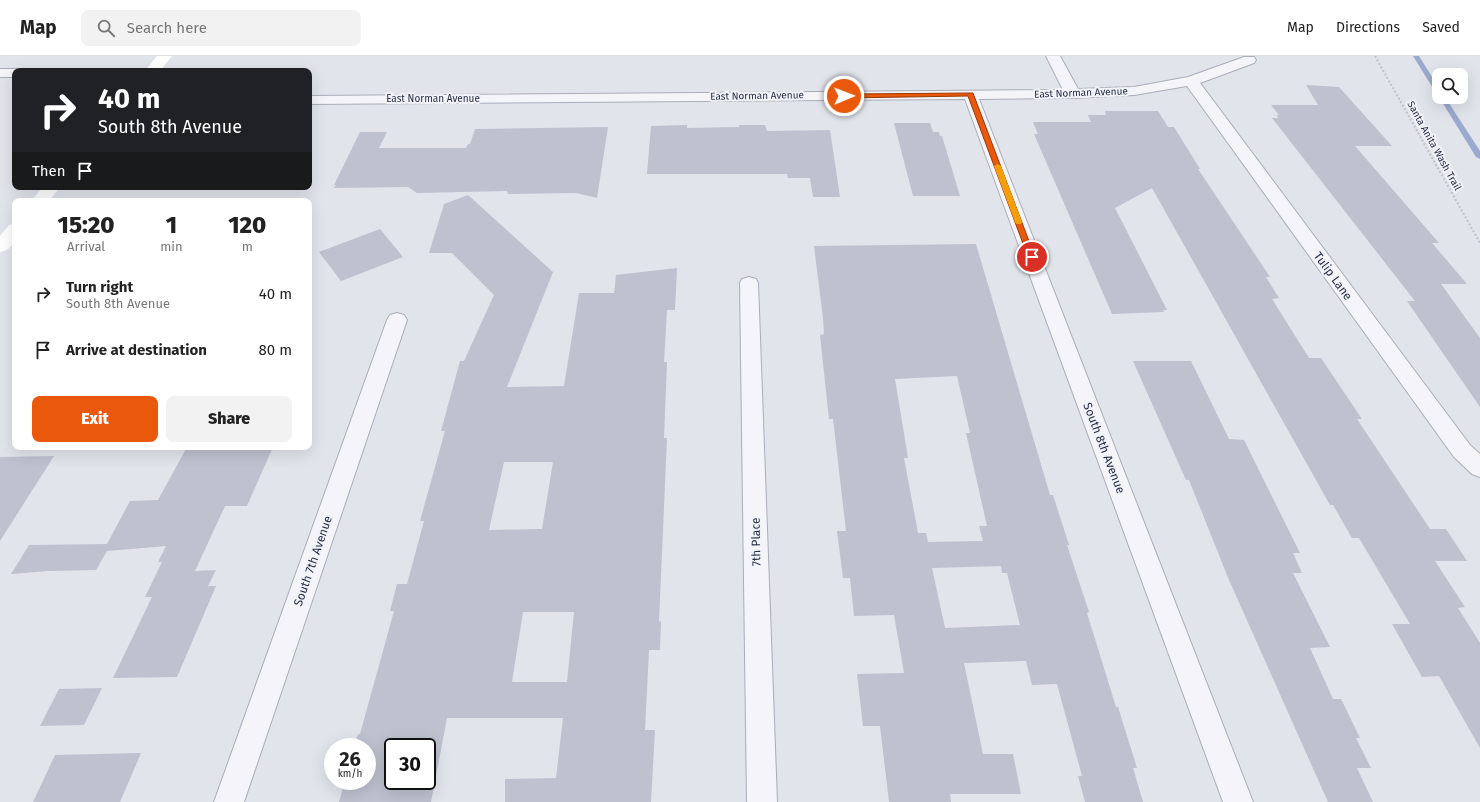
<!DOCTYPE html>
<html lang="en">
<head>
<meta charset="utf-8">
<style>
	:root { --surface:#fff; --page:#f2f2f2; --text:#222; --muted:#767676; --line:#e0e0e0; --accent:#ea580c }
	body { margin:0; font-family:"Fira Sans",sans-serif; background:var(--page); color:var(--text); height:100vh; display:flex; flex-direction:column; font-size:15px; white-space:nowrap }
	* { box-sizing:border-box; margin:0 }
	p { font-size:13px; color:var(--muted) }
	.icon { flex:none; width:22px; height:22px; fill:none; stroke:currentColor; stroke-width:2; stroke-linecap:round; stroke-linejoin:round }
	.map { position:relative; flex:1; overflow:hidden }
	.panel { position:absolute; left:12px; top:142px; width:300px; height:252px; display:flex; flex-direction:column; background:var(--surface); border-radius:8px; box-shadow:0 4px 16px #0002 }
	.panel>* { flex:none }
	.top-card { position:absolute; left:12px; top:12px; width:300px; height:122px; border-radius:8px; box-shadow:0 4px 16px #0002; background:#202124; color:#fff; overflow:hidden }
	.tools { position:absolute; left:1432px; top:12px; display:grid; gap:8px }
	.tools a { display:grid; place-items:center; width:36px; height:36px; border-radius:8px; background:var(--surface); box-shadow:0 4px 16px #0002; font-size:20px }
	.speed { position:absolute; left:324px; top:682px; display:flex; gap:8px; font-size:20px; font-weight:700; text-align:center }
	.speed>* { display:grid; place-content:center; width:52px; height:52px; border-radius:50%; background:var(--surface); box-shadow:0 4px 16px #0002; line-height:1 }
	.speed small { font-size:10px; font-weight:400 }
	.speed .limit { border:2px solid #111; border-radius:6px; background:#fff; color:#111 }
	.pin { position:absolute; display:grid; place-items:center; width:34px; height:34px; color:#fff; margin:-17px; border:2px solid #fff; border-radius:50%; box-shadow:0 1px 4px #0007 }
	.me { position:absolute; width:44px; margin:-22px; rotate:89deg; stroke-linejoin:round; filter:drop-shadow(0 0 3px #0008) }
	.turn { display:flex; align-items:center; gap:14px; height:84px; padding:0 20px; font-size:18px }
	.turn .icon { width:52px; height:52px; stroke-width:2.5 }
	.turn b { display:block; font-size:28px; line-height:34px }
	.then { display:flex; align-items:center; height:38px; padding:0 20px; background:#0003; gap:8px; font-size:15px }
	.eta { display:flex; justify-content:space-evenly; align-items:center; height:68px; text-align:center }
	.eta b { font-size:24px; font-weight:800; line-height:28px }
	.cta { display:flex; gap:8px; margin-top:auto; padding:8px 20px }
	.cta a { flex:1; height:46px; border-radius:8px; background:var(--accent); color:#fff; font-size:16px; font-weight:800; line-height:46px; text-align:center }
	.cta a+a { background:var(--page); color:var(--text) }
	ul { padding:0; list-style:none }
	li { display:flex; align-items:center; gap:12px; height:56px; padding:0 20px }
	li div { flex:1 }
	li b { display:block; font-size:15px }
	li em { font-style:normal }
	header { display:flex; align-items:center; gap:24px; box-sizing:border-box; height:56px; padding:0 20px; background:var(--surface); border-bottom:1px solid var(--line) }
	header strong { font-size:19px }
	nav { display:flex; gap:22px; margin-inline-start:auto; font-size:14px }
	.search { width:280px; height:36px; background:var(--page); display:flex; align-items:center; gap:10px; box-sizing:border-box; padding:0 14px; border-radius:8px; color:var(--muted); font-size:15px }
	.map>svg:first-child { display:block }
</style>
</head>
<body>
<header>
<strong>Map</strong>
<div class="search"><svg class="icon" aria-label="search" viewBox="0 0 24 24"><circle cx="10" cy="10" r="6"/><path d="M15 15l6 6"/></svg>Search here</div>
<nav><a>Map</a><a>Directions</a><a>Saved</a></nav>
</header>
<div class="map">
<svg width="1480" height="746" viewBox="0 0 1480 746">
	<rect width="100%" height="100%" fill="#e1e4eb"/>
	<g fill="none" stroke-linecap="round" stroke-linejoin="round">
		<g fill="#9aaace" fill-rule="evenodd">
			<path d="M1413 0H1419L1439 32V39L1436 37Z"/>
			<path d="M1439 41H1445L1480 95V103L1476 101Z"/>
		</g>
	</g>
	<g fill="#bec1ce" fill-rule="evenodd">
		<path d="M1306 29 1339 31 1392 90H1355L1439 187H1432L1467 228H1441L1480 282V351L1407 245H1415L1272 62H1278L1277 59H1279L1271 49H1318Z"/>
		<path d="M1105 55H1158L1168 71H1174L1200 113H1198L1270 221H1266L1279 242 1272 243 1309 302H1321L1362 363H1357L1430 473H1446L1467 505H1435L1465 551 1458 552 1480 587V692L1439 620 1422 621 1392 568H1410L1359 482H1352L1333 449H1330L1152 132 1115 152 1167 254H1163L1164 256 1112 258 1034 78H1038L1033 66H1091L1088 59H1106Z"/>
		<path d="M894 67H930L933 76H939L940 80H942L960 140H913Z"/>
		<path d="M687 69V72L739 71V69H765L767 75 830 74 840 141H813L810 122H788L787 118H647L651 70Z"/>
		<path d="M608 71 597 142 576 137 508 138 507 135 417 137 408 131 334 132 336 129H334L360 76H387L379 92H466L468 88H470L475 73Z"/>
		<path d="M468 139 553 216 507 331 564 330 579 237H614L616 219 677 212 675 254H667L664 306H667L664 382H667L659 566 661 565 660 594H649L645 674H655L651 746H505V723L556 722 563 662H447L431 746H339L345 725H367V691H354L358 678H360L394 555H390L397 528H407L424 465H420L445 375H441L460 305H464L494 239 452 197H429L444 148ZM504 406H553L542 473 489 474ZM523 556H574L567 626H512ZM393 691H427V725H393Z"/>
		<path d="M380 173 403 201 341 225 319 196Z"/>
		<path d="M976 188 1050 439H1053L1069 489H1067L1089 556 1087 557 1116 651H1118L1137 712H1133L1143 746H1085L1078 720H1082L1057 628 1032 629 1026 605 964 607 983 698H1013L1021 738H950L951 746H889L880 670H863L857 618 904 617 894 559 854 560 850 522H843L837 475H846L833 363H829L820 279 824 278 823 262 814 190ZM957 320 970 377H966L987 470H979L983 485 928 486 926 477H918L904 402H908L895 323ZM1001 510 1002 517H1007L1020 569 945 572 932 512Z"/>
		<path d="M1133 305H1191L1229 383 1244 384 1300 497H1293L1302 517H1293L1330 591 1310 592 1333 643H1341L1360 682H1356L1371 712H1357L1373 746H1328L1229 524 1189 424H1186Z"/>
		<path d="M187 391H273L247 450H225L195 515 216 514 208 530H216L177 621 113 622 152 541H145L162 506H158L166 490 107 495 96 514 48 515 11 518 29 489 107 488 130 445 158 444Z"/>
		<path d="M54 400 0 485V401Z"/>
		<path d="M102 632 84 669 40 670 59 633Z"/>
		<path d="M141 697 120 746H33L55 699Z"/>
	</g>
	<g fill="none" stroke-linecap="round" stroke-linejoin="round">
		<g stroke="#aaadb9" stroke-width="2">
			<g id="street">
				<path d="M1046 0H1060L1078 33 1134 31 1188 21 1244 1H1254L1256 4 1254 7 1200 27 1470 389 1480 398V421L1472 418 1454 401 1187 30 1134 39 1073 42 979 43 1253 746H1223L965 43 309 48V40L1063 34Z"/>
				<path d="M0 13H15L21 15H15V21H0Z"/>
				<path d="M749 221 756 223 758 227 777 746H747L740 227 742 223Z"/>
				<path d="M397 257 404 259 407 264 244 746H214L387 264 390 259Z"/>
			</g>
		</g>
		<path stroke="#c0c1ca" stroke-width="2" stroke-dasharray="2 2" stroke-linecap="butt" d="M1375 0 1480 187"/>
		<use href="#street" fill="#f5f5f9" fill-rule="evenodd"/>
		<g fill="#fff" fill-rule="evenodd">
			<path d="M157 0H172L160 15H145Z"/>
			<path d="M43 131H60L49 145H31Z"/>
			<path d="M15 168C15 181 16 193 0 196V180L9 169Z"/>
		</g>
	</g>
	<path fill="#ea580c" stroke="#983908" d="M973 37 1035 201 1034 202 1032 203 1028 201 968 40 844 42 841 40 844 38Z"/>
	<path fill="#f59e0b" d="M998 108 1001 110 1022 166 1021 168H1016L1015 166 994 110Z"/>
	<g text-anchor="middle" dominant-baseline="central" stroke-width="4" stroke-linejoin="round" paint-order="stroke">
		<g font-size="10" fill="#282e44" stroke="#f1f3f8">
			<text transform="translate(1081 37) rotate(-2)">East Norman Avenue</text>
			<text transform="translate(757 40) rotate(-1)">East Norman Avenue</text>
			<text x="433" y="43">East Norman Avenue</text>
			<text transform="translate(1434 90) rotate(61)">Santa Anita Wash Trail</text>
		</g>
		<g font-size="12" fill="#282e44" stroke="#f1f3f8">
			<text transform="translate(1333 220) rotate(54)">Tulip Lane</text>
			<text transform="translate(1104 392) rotate(69)">South 8th Avenue</text>
			<text transform="translate(756 486) rotate(-91)">7th Place</text>
			<text transform="translate(313 505) rotate(-71)">South 7th Avenue</text>
		</g>
	</g>
</svg>
<div class="tools">
<a><svg class="icon" aria-label="search" viewBox="0 0 24 24"><circle cx="10" cy="10" r="6"/><path d="M15 15l6 6"/></svg></a>
</div>
<div class="speed"><div>26<small>km/h</small></div><div class="limit">30</div></div>
<div class="pin" style="left:1032px;top:201px;background:#d93025"><svg class="icon" aria-label="arrive" viewBox="0 0 24 24"><path d="M6 21V4h12l-3 4 3 4H6"/></svg></div>
<svg class="me" style="left:844px;top:40px" viewBox="-20 -20 40 40"><circle r="17" fill="#ea580c" stroke="#fff" stroke-width="3"/><path d="M0-11L8 9 0 5-8 9z" fill="#fff"/></svg>
<div class="top-card">
<div class="turn"><svg class="icon" aria-label="right" viewBox="0 0 24 24"><path d="M7 20v-9h11M14 6l5 5-5 5"/></svg><div><b>40 m</b>South 8th Avenue</div></div>
<div class="then">Then<svg class="icon" aria-label="arrive" viewBox="0 0 24 24"><path d="M6 21V4h12l-3 4 3 4H6"/></svg></div>
</div>
<section class="panel">
<div class="eta">
<div><b>15:20</b><p>Arrival</p></div>
<div><b>1</b><p>min</p></div>
<div><b>120</b><p>m</p></div>
</div>
<ul>
<li><svg class="icon" aria-label="right" viewBox="0 0 24 24"><path d="M7 20v-9h11M14 6l5 5-5 5"/></svg><div><b>Turn right</b><p>South 8th Avenue</p></div><em>40 m</em></li>
<li><svg class="icon" aria-label="arrive" viewBox="0 0 24 24"><path d="M6 21V4h12l-3 4 3 4H6"/></svg><div><b>Arrive at destination</b></div><em>80 m</em></li>
</ul>
<div class="cta"><a>Exit</a><a>Share</a></div>
</section>
</div>
</body>
</html>
